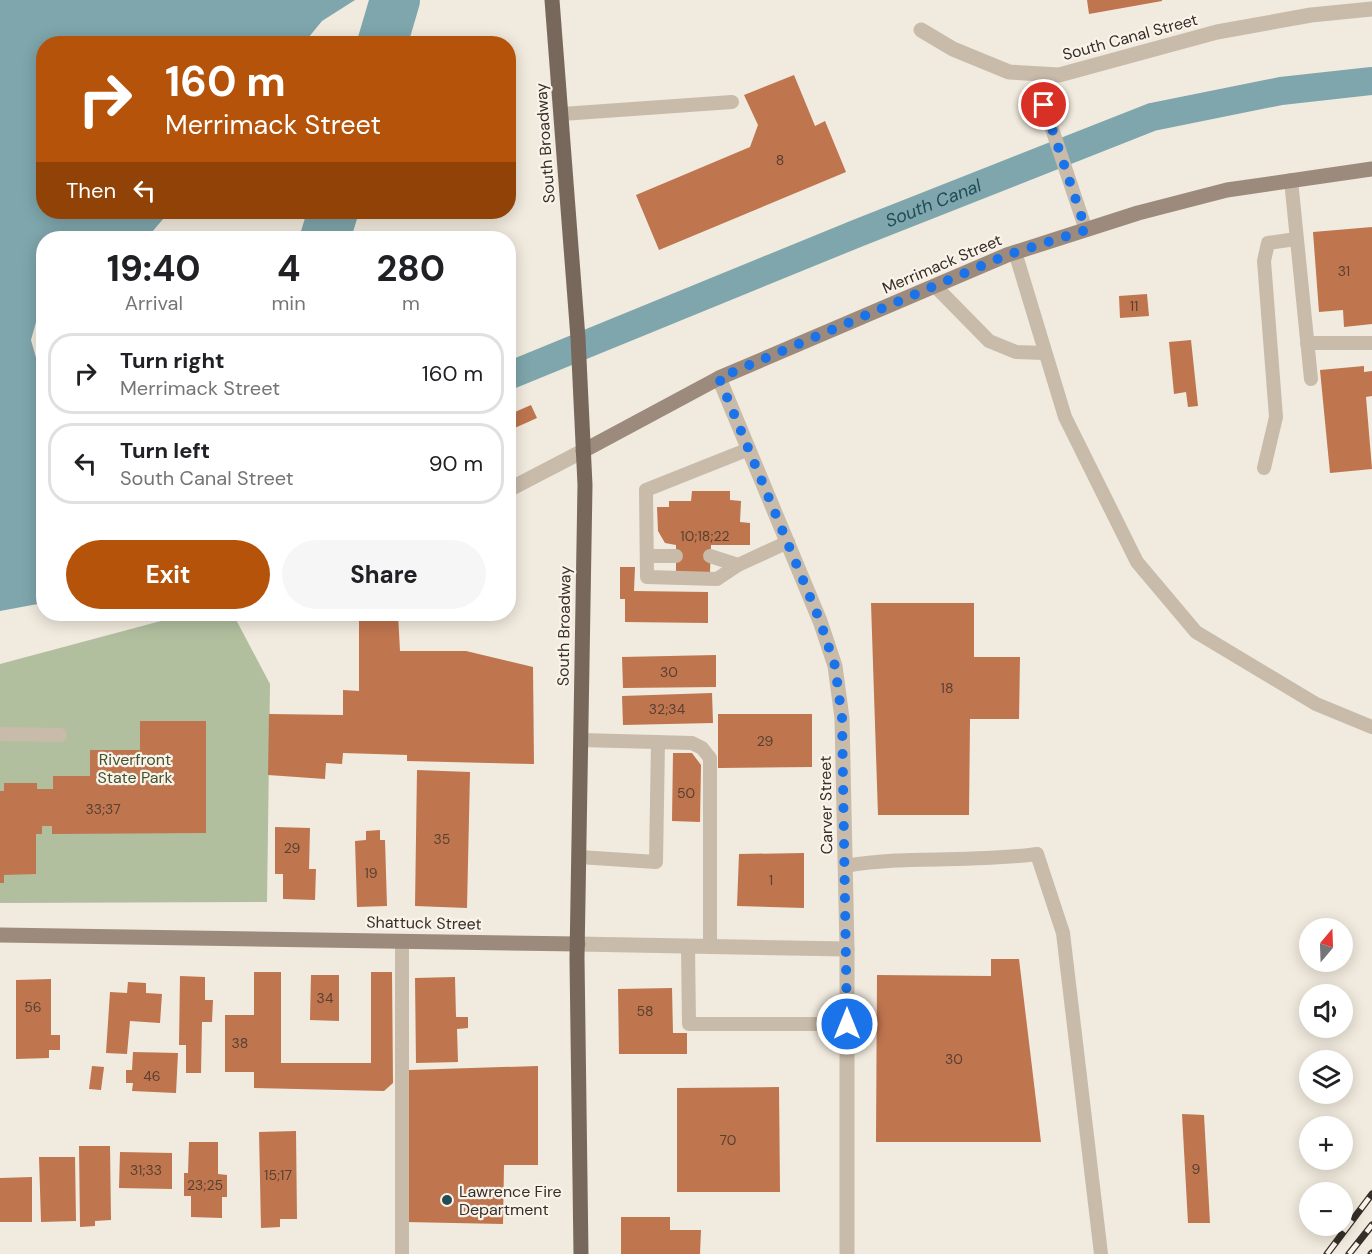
<!DOCTYPE html>
<html lang="en">
<head>
<meta charset="utf-8">
<style>
	:root { --surface:#fff; --page:#f6f6f6; --text:#202124; --muted:#757577; --line:#e0e0e0; --accent:#b45309 }
	body { margin:0; font-family:"DM Sans",sans-serif; background:var(--page); color:var(--text); height:100vh; display:flex; flex-direction:column; font-size:22px; white-space:nowrap }
	* { box-sizing:border-box; margin:0 }
	p { font-size:20px; color:var(--muted) }
	.icon { flex:none; width:33px; height:33px; fill:none; stroke:currentColor; stroke-width:2; stroke-linecap:round; stroke-linejoin:round }
	.map { position:relative; flex:1; overflow:hidden }
	.details { position:absolute; left:36px; top:231px; width:480px; height:390px; display:flex; flex-direction:column; background:var(--surface); border-radius:24px; box-shadow:0 3px 15px #0003 }
	.details>* { flex:none }
	.guide { position:absolute; left:36px; top:36px; width:480px; height:183px; border-radius:24px; box-shadow:0 3px 15px #0003; background:#b45309; color:#fff; overflow:hidden }
	.needle { width:39px; rotate:19deg }
	.tools { position:absolute; left:1299px; top:918px; display:grid; gap:12px }
	.tools a { display:grid; place-items:center; width:54px; height:54px; border-radius:50%; background:var(--surface); box-shadow:0 3px 15px #0003; font-size:30px }
	.pin { position:absolute; display:grid; place-items:center; width:51px; height:51px; color:#fff; margin:-26px; border:3px solid #fff; border-radius:50%; box-shadow:0 2px 6px #0007 }
	.me { position:absolute; width:66px; margin:-33px; rotate:0deg; stroke-linejoin:round; filter:drop-shadow(0 0 4px #0008) }
	.turn { display:flex; align-items:center; gap:21px; height:126px; padding:0 30px; font-size:27px }
	.turn .icon { width:78px; height:78px; stroke-width:2.5 }
	.turn b { display:block; font-size:42px; line-height:51px }
	.then { display:flex; align-items:center; height:57px; padding:0 30px; background:#0003; gap:12px; font-size:22px }
	.eta { display:flex; justify-content:space-evenly; align-items:center; height:102px; text-align:center }
	.eta b { font-size:36px; font-weight:700; line-height:42px }
	.primary-button { display:flex; gap:12px; margin-top:auto; padding:12px 30px }
	.primary-button a { flex:1; height:69px; border-radius:36px; background:var(--accent); color:#fff; font-size:24px; font-weight:700; line-height:69px; text-align:center }
	.primary-button a+a { background:var(--page); color:var(--text) }
	ul { padding:0; list-style:none }
	li { display:flex; align-items:center; gap:18px; height:81px; margin:0 12px 9px; padding:0 18px; border:3px solid var(--line); border-radius:24px }
	li div { flex:1 }
	li b { display:block; font-size:22px }
	li em { font-style:normal }
	.map>svg:first-child { display:block }
</style>
</head>
<body>
<div class="map">
<svg width="1372" height="1254" viewBox="0 0 1372 1254">
	<rect width="100%" height="100%" fill="#f1eade"/>
	<path fill="#b1bf9e" d="M187 614H233L270 684 267 902 0 903V664Z"/>
	<path fill="#7ea6ac" d="M0 0H355L322 21 304 43 44 44V212H169L147 238H44L43 297 31 340 40 372 44 371 43 603 0 611Z"/>
	<g fill="none" stroke-linecap="round" stroke-linejoin="round">
		<path stroke="#7ea6ac" stroke-width="28" id="s1" d="M508 376 858 233 1152 117 1281 91 1372 81"/>
		<g stroke="#7ea6ac" stroke-width="50">
			<path d="M382 44 395 0"/>
			<path d="M325 238 333 212"/>
		</g>
	</g>
	<g fill="#bf754e">
		<path d="M1087 0H1162V1L1089 14Z"/>
		<path d="M794 75 815 126 825 121 846 172 659 250 636 195 750 147 758 125 744 95Z"/>
		<path d="M1372 227V324L1344 327 1343 310 1319 312 1313 232Z"/>
		<path d="M1147 294 1149 316 1120 318 1119 296Z"/>
		<path d="M1191 340 1198 406 1188 407 1186 392 1174 394 1169 342Z"/>
		<path d="M1364 366V372L1372 371V396L1366 397 1372 469 1330 473 1320 370Z"/>
		<path d="M531 405 537 418 508 431V415Z"/>
		<path d="M692 491H730V500L741 501 740 522 750 523V545H711L710 572H676V545L665 543 658 531 657 507H669V501H691Z"/>
		<path d="M620 567H635L634 591 708 592V623L625 622V599H620Z"/>
		<path d="M871 603H974V657H1020L1019 719H970L969 815H878Z"/>
		<path d="M362 614H398L400 651H466L533 667 534 764 407 761V755L343 753 342 764 326 763 325 779 268 775 269 714 343 715V690L359 691V615Z"/>
		<path d="M716 655V687L623 688 622 657Z"/>
		<path d="M712 693 713 723 623 725 622 696Z"/>
		<path d="M718 714H812V767L718 768Z"/>
		<path d="M140 721H206V833L52 834V826H42V834H36V874L4 875V883H0V791H4V783H37V789H53V776H90V750H140Z"/>
		<path d="M673 753H692L701 765 700 822 672 821Z"/>
		<path d="M417 770 470 772 467 908 415 906Z"/>
		<path d="M275 827 310 828 309 869H316L315 900 283 899V874H275Z"/>
		<path d="M380 830V840H385L387 906 357 907 355 841 366 840V831Z"/>
		<path d="M804 853V908L737 906 739 854Z"/>
		<path d="M991 959H1019L1041 1142H876L877 975 991 976Z"/>
		<path d="M254 972H281V1063H371V972H392L393 1083 384 1091 254 1088V1072H225V1015H254Z"/>
		<path d="M311 975H339V1021L310 1020Z"/>
		<path d="M180 976 205 977V1000H213L212 1022H202L201 1073H186V1045H179Z"/>
		<path d="M455 977 456 1017H468V1028L457 1029 458 1062 416 1063 415 978Z"/>
		<path d="M51 979V1035H60V1050H49V1058L16 1059V980Z"/>
		<path d="M128 982 146 983V993L162 994 160 1023 130 1021 127 1054 106 1053 110 992 127 993Z"/>
		<path d="M672 988 673 1033H687V1054H619L618 989Z"/>
		<path d="M133 1052 178 1053 176 1093 132 1091 133 1083H126V1070H132Z"/>
		<path d="M92 1066 104 1067 101 1090 89 1089Z"/>
		<path d="M538 1066V1165H504L503 1224 405 1222 409 1070Z"/>
		<path d="M779 1087 780 1192H677V1088Z"/>
		<path d="M1182 1114 1204 1115 1210 1223H1188Z"/>
		<path d="M296 1131 297 1219H280V1227L261 1228 259 1132Z"/>
		<path d="M189 1142H218V1174L227 1175V1197H222V1218L191 1217V1196H184V1173H188Z"/>
		<path d="M79 1146H110L111 1220 95 1221V1226L80 1227Z"/>
		<path d="M120 1152 172 1153V1189L119 1188Z"/>
		<path d="M39 1157H75L76 1221 41 1222Z"/>
		<path d="M32 1177V1222H0V1178Z"/>
		<path d="M621 1217H670V1230H701L700 1254H621Z"/>
	</g>
	<g fill="none" stroke-linecap="round" stroke-linejoin="round">
		<g stroke="#c8bbaa" stroke-width="14">
			<path d="M1039 74 1044 105 1086 230"/>
			<path d="M562 114 732 102"/>
			<path d="M1291 180 1311 379"/>
			<path d="M1015 252 1065 417 1137 562 1196 632 1316 704 1372 727"/>
			<path d="M936 287 989 341 1016 352 1044 353"/>
			<path d="M1307 343H1372"/>
			<path d="M749 449 646 490 647 577 717 579 738 565 788 542"/>
			<path d="M1264 468 1276 417 1264 261 1268 243 1296 239"/>
			<path d="M647 556H676"/>
			<path d="M710 556 738 565"/>
			<path d="M0 734 60 735"/>
			<path d="M581 740 692 743 702 748 710 758V946"/>
			<path d="M579 857 656 862 658 742"/>
			<path d="M845 866C909 855 972 863 1037 854L1063 933 1101 1254"/>
			<path d="M688 946 689 1024H847"/>
			<path d="M402 1254V941"/>
		</g>
		<g stroke="#c8bbaa" stroke-width="15">
			<path d="M921 30 953 49 1009 72 1059 75 1217 32 1311 15 1372 9"/>
			<path d="M719 378 820 621 835 666 842 718 847 949V1254"/>
			<path d="M508 490 583 451"/>
			<path d="M578 944 847 949"/>
		</g>
		<g stroke="#9c8b7c" stroke-width="15">
			<path d="M583 451 719 378 1007 255 1138 213 1227 190 1372 169"/>
			<path d="M0 935 578 944"/>
		</g>
		<path stroke="#77685b" stroke-width="15" d="M552 0 578 338 585 485 577 958 581 1254"/>
		<g stroke="#362f29" stroke-width="7">
			<g id="rail">
				<path d="M1327 1254 1372 1194"/>
				<path d="M1349 1254 1372 1225"/>
				<path d="M1371 1254 1372 1253"/>
			</g>
		</g>
		<use href="#rail" stroke="#f9f3ea" stroke-width="4.5" stroke-dasharray="14" stroke-linecap="butt"/>
	</g>
	<g fill="none" stroke-linecap="round" stroke-linejoin="round">
		<path stroke="#1a73e8" stroke-width="10" stroke-dasharray="0 18" d="M847 1024 842 718 835 666 820 621 719 378 1007 255 1086 230 1044 105"/>
	</g>
	<circle fill="#214d55" stroke="#f9f3ea" stroke-width="2" cx="447" cy="1200" r="6"/>
	<g text-anchor="middle" dominant-baseline="central" stroke-width="4.5" stroke-linejoin="round" paint-order="stroke">
		<g font-size="14" fill="#584032">
			<text x="780" y="160">8</text>
			<text x="1344" y="271">31</text>
			<text x="1134" y="306">11</text>
			<text x="705" y="536">10;18;22</text>
			<text x="669" y="672">30</text>
			<text x="947" y="688">18</text>
			<text x="667" y="709">32;34</text>
			<text x="765" y="741">29</text>
			<text x="686" y="793">50</text>
			<text x="103" y="809">33;37</text>
			<text x="442" y="839">35</text>
			<text x="292" y="848">29</text>
			<text x="371" y="873">19</text>
			<text x="771" y="880">1</text>
			<text x="325" y="998">34</text>
			<text x="33" y="1007">56</text>
			<text x="645" y="1011">58</text>
			<text x="240" y="1043">38</text>
			<text x="954" y="1059">30</text>
			<text x="152" y="1076">46</text>
			<text x="728" y="1140">70</text>
			<text x="1196" y="1169">9</text>
			<text x="146" y="1170">31;33</text>
			<text x="278" y="1175">15;17</text>
			<text x="205" y="1185">23;25</text>
		</g>
		<g font-size="16" fill="#362f29" stroke="#f9f3ea">
			<text transform="translate(1130 37) rotate(-15)">South Canal Street</text>
			<text transform="translate(545 143) rotate(-94)">South Broadway</text>
			<text transform="translate(942 264) rotate(-23)">Merrimack Street</text>
			<text transform="translate(564 626) rotate(-89)">South Broadway</text>
			<text transform="translate(826 805) rotate(-91)">Carver Street</text>
			<text transform="translate(424 923) rotate(1)">Shattuck Street</text>
		</g>
		<g font-size="16" fill="#42532e" stroke="#f9f3ea">
			<text x="135" y="759">Riverfront<tspan x="135" dy="18">State Park</tspan></text>
		</g>
		<g font-size="16" fill="#362f29" stroke="#f9f3ea" text-anchor="start">
			<text x="459" y="1191">Lawrence Fire<tspan x="459" dy="18">Department</tspan></text>
		</g>
		<g font-size="18" font-style="italic" fill="#214d55" stroke="#f9f3ea">
			<text stroke="none"><textPath href="#s1" startOffset="459">South Canal</textPath></text>
		</g>
	</g>
</svg>
<div class="tools">
<a><svg class="needle" viewBox="-14 -14 28 28"><path d="M0-13l5 13h-10z" fill="#e53935"/><path d="M0 13l5-13h-10z" fill="#757577"/></svg></a>
<a><svg class="icon" aria-label="sound" viewBox="0 0 24 24"><path d="M4 9h4l5-4v14l-5-4H4zM17 9q2 3 0 6"/></svg></a>
<a><svg class="icon" aria-label="layers" viewBox="0 0 24 24"><path d="M12 4l9 5-9 5-9-5zM3 14l9 5 9-5"/></svg></a>
<a>+</a>
<a>−</a>
</div>
<div class="pin" style="left:1044px;top:105px;background:#d93025"><svg class="icon" aria-label="arrive" viewBox="0 0 24 24"><path d="M6 21V4h12l-3 4 3 4H6"/></svg></div>
<svg class="me" style="left:847px;top:1024px" viewBox="-20 -20 40 40"><circle r="17" fill="#1a73e8" stroke="#fff" stroke-width="3"/><path d="M0-11L8 9 0 5-8 9z" fill="#fff"/></svg>
<div class="guide">
<div class="turn"><svg class="icon" aria-label="right" viewBox="0 0 24 24"><path d="M7 20v-9h11M14 6l5 5-5 5"/></svg><div><b>160 m</b>Merrimack Street</div></div>
<div class="then">Then<svg class="icon" aria-label="left" viewBox="0 0 24 24"><path d="M17 20v-9H6M10 6l-5 5 5 5"/></svg></div>
</div>
<section class="details">
<div class="eta">
<div><b>19:40</b><p>Arrival</p></div>
<div><b>4</b><p>min</p></div>
<div><b>280</b><p>m</p></div>
</div>
<ul>
<li><svg class="icon" aria-label="right" viewBox="0 0 24 24"><path d="M7 20v-9h11M14 6l5 5-5 5"/></svg><div><b>Turn right</b><p>Merrimack Street</p></div><em>160 m</em></li>
<li><svg class="icon" aria-label="left" viewBox="0 0 24 24"><path d="M17 20v-9H6M10 6l-5 5 5 5"/></svg><div><b>Turn left</b><p>South Canal Street</p></div><em>90 m</em></li>
</ul>
<div class="primary-button"><a>Exit</a><a>Share</a></div>
</section>
</div>
</body>
</html>
